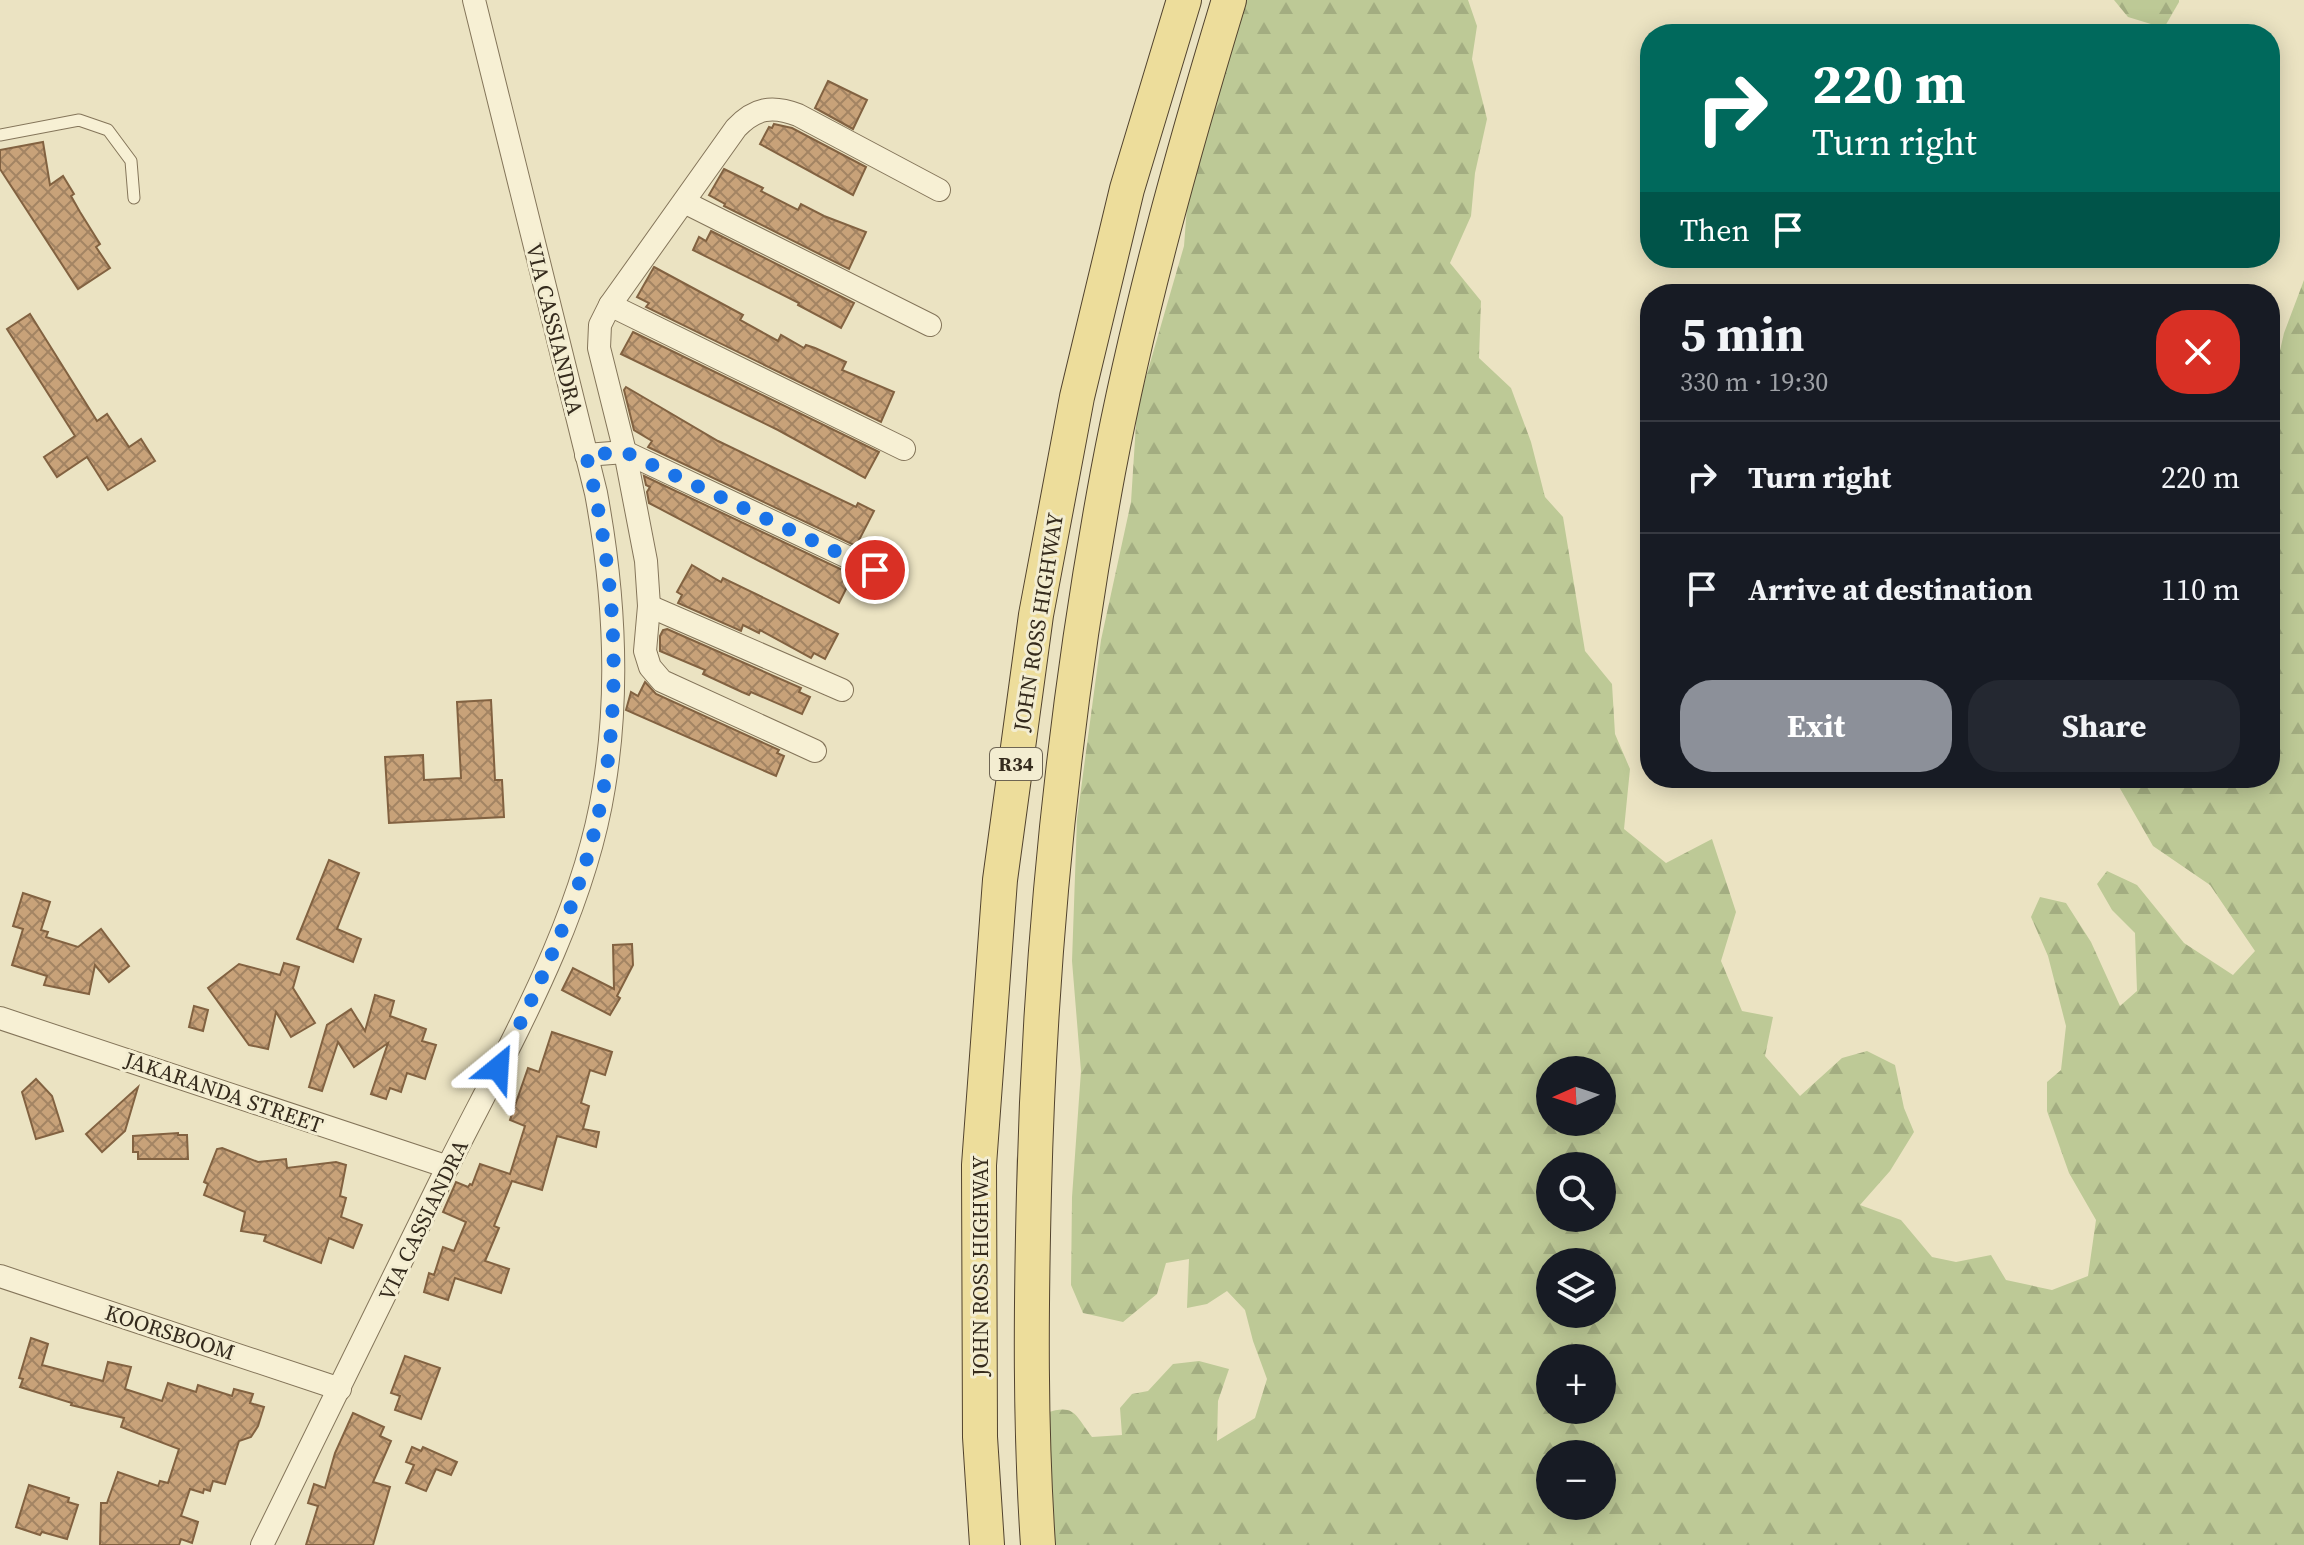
<!DOCTYPE html>
<html lang="en">
<head>
<meta charset="utf-8">
<style>
	:root { --surface:#171b24; --page:#242831; --text:#f1f3f6; --muted:#9ea1a6; --line:#363941; --accent:#8c9099 }
	body { margin:0; font-family:"Source Serif 4",serif; background:var(--page); color:var(--text); height:100vh; display:flex; flex-direction:column; font-size:30px; white-space:nowrap }
	* { box-sizing:border-box; margin:0 }
	p { font-size:26px; color:var(--muted) }
	.icon { flex:none; width:44px; height:44px; fill:none; stroke:currentColor; stroke-width:2; stroke-linecap:round; stroke-linejoin:round }
	.map { position:relative; flex:1; overflow:hidden }
	.details { position:absolute; left:1640px; top:284px; width:640px; height:504px; display:flex; flex-direction:column; background:var(--surface); border-radius:32px; box-shadow:0 4px 20px #0003 }
	.details>* { flex:none }
	.hud { position:absolute; left:1640px; top:24px; width:640px; height:244px; border-radius:32px; box-shadow:0 4px 20px #0003; background:#00695c; color:#fff; overflow:hidden }
	.needle { width:52px; rotate:267deg }
	.tools { position:absolute; left:1536px; top:1056px; display:grid; gap:16px }
	.tools a { display:grid; place-items:center; width:80px; height:80px; border-radius:50%; background:var(--surface); box-shadow:0 4px 20px #0003; font-size:40px }
	.pin { position:absolute; display:grid; place-items:center; width:68px; height:68px; color:#fff; margin:-34px; border:4px solid #fff; border-radius:50%; box-shadow:0 2px 8px #0007 }
	.me { position:absolute; width:88px; margin:-44px; rotate:27deg; stroke-linejoin:round; filter:drop-shadow(0 0 6px #0008) }
	.turn { display:flex; align-items:center; gap:28px; height:168px; padding:0 40px; font-size:36px }
	.turn .icon { width:104px; height:104px; stroke-width:2.5 }
	.turn b { display:block; font-size:56px; line-height:68px }
	.then { display:flex; align-items:center; height:76px; padding:0 40px; background:#0003; gap:16px; font-size:30px }
	.round { display:grid; place-items:center; flex:none; width:84px; height:84px; border-radius:32px; background:var(--page) }
	.summary { display:flex; align-items:center; justify-content:space-between; height:136px; padding:0 40px }
	h1 { font-size:48px; font-weight:700; line-height:60px }
	.action { display:flex; gap:16px; margin-top:auto; padding:16px 40px }
	.action a { flex:1; height:92px; border-radius:32px; background:var(--accent); color:#fff; font-size:32px; font-weight:700; line-height:92px; text-align:center }
	.action a+a { background:var(--page); color:var(--text) }
	ul { padding:0; list-style:none }
	li { display:flex; align-items:center; gap:24px; height:112px; padding:0 40px; border-top:2px solid var(--line) }
	li div { flex:1 }
	li b { display:block; font-size:30px }
	li em { font-style:normal }
	.map>svg:first-child { display:block }
</style>
</head>
<body>
<div class="map">
<svg width="2304" height="1545" viewBox="0 0 2304 1545">
	<defs>
		<pattern id="forest-firs" width="22" height="20" patternUnits="userSpaceOnUse" patternTransform="scale(2)"><rect width="22" height="20" fill="#bdc996"/><path d="M5 1l3.5 6h-7zM16 11l3.5 6h-7z" fill="#a3ad81"/></pattern>
		<pattern id="building-cross-hatch" width="8" height="8" patternUnits="userSpaceOnUse" patternTransform="scale(2)"><rect width="8" height="8" fill="#c8a279"/><path d="M0 0l8 8M0 8l8-8" fill="none" stroke="#a38463"/></pattern>
	</defs>
	<rect width="100%" height="100%" fill="#ebe3c2"/>
	<g fill="url(#forest-firs)" fill-rule="evenodd">
		<path d="M1237 0H1468L1477 26 1472 59 1487 119 1475 173 1471 216 1450 263 1481 301 1479 358 1511 388 1531 442 1545 497 1563 517 1585 651 1612 684 1615 734 1630 769 1624 829 1666 863 1712 839 1736 912 1721 961 1742 1011 1773 1017 1765 1056 1800 1096 1842 1058 1867 1051 1895 1065 1904 1108 1914 1132 1890 1171 1860 1205 1901 1220 1932 1257 1956 1262 1991 1255 2006 1280 2052 1290 2088 1276 2096 1220 2069 1173 2047 1111V1082L2061 1070 2066 1026 2048 956 2031 917 2040 897 2066 903 2091 942 2120 1006 2137 991 2135 933 2112 910 2097 884 2107 871 2137 885 2184 943 2233 975 2255 951 2210 885 2153 846 2114 778H2270V394L2284 333 2304 280V1545H1052L1046 1413C1075 1403 1075 1415 1092 1437L1122 1435 1120 1408 1132 1394 1148 1391 1173 1364 1199 1361 1229 1369 1218 1401 1217 1441 1255 1418 1267 1379 1253 1341 1245 1310 1227 1291 1207 1304 1187 1308 1189 1259 1166 1263 1157 1294 1123 1322 1083 1313 1071 1285 1072 1197 1081 1071 1072 961 1077 819 1101 640 1131 502 1137 408 1184 246 1190 168ZM1550 1070H1602V1122H1550ZM1550 1166H1602V1218H1550ZM1550 1262H1602V1314H1550ZM1550 1358H1602V1410H1550ZM1550 1454H1602V1506H1550Z"/>
		<path d="M2114 0H2179V2L2164 28 2128 17Z"/>
	</g>
	<g fill="url(#building-cross-hatch)" stroke="#826241" stroke-width="2">
		<path d="M828 81 867 100 853 129 815 108Z"/>
		<path d="M774 124 792 128 866 167 853 195 760 144 769 127 772 128Z"/>
		<path d="M43 142 50 185 63 176 74 194 71 196 80 212 100 244 96 247 110 268 78 289 0 169V150Z"/>
		<path d="M724 169 763 188 761 191 798 210 801 204 824 216 866 232 849 269 724 206 725 204 709 195Z"/>
		<path d="M711 231 854 303 841 328 798 305 799 303 693 250 699 237 706 241Z"/>
		<path d="M654 267 743 315 740 320 778 341 781 335 804 348 806 345 815 348 846 362 842 370 894 392 881 422 646 307 649 303 637 297Z"/>
		<path d="M30 314 97 421 107 414 129 447 141 439 155 461 108 490 87 457 57 477 44 457 75 436 7 329Z"/>
		<path d="M633 332 879 452 865 478 778 430 621 354Z"/>
		<path d="M626 387 718 441 856 507 858 503 874 511 856 546 648 447 652 441 634 430 624 390Z"/>
		<path d="M644 476 853 575 839 603 649 503 647 492 650 487 646 485Z"/>
		<path d="M692 565 721 582 723 578 838 634 825 659 814 653 811 658 760 630 759 633 743 625 741 631 678 603 682 595 677 592Z"/>
		<path d="M667 629 801 688 799 692 810 697 802 714 751 692 749 695 742 692 703 674 705 670 660 651V636L663 630Z"/>
		<path d="M645 682 656 694 779 750 777 753 784 756 776 776 626 710 631 692 638 696Z"/>
		<path d="M491 700 495 780H502L504 817 389 823 385 757 423 755 424 780 461 778 457 702Z"/>
		<path d="M329 860 359 873 337 929 361 939 353 962 297 939Z"/>
		<path d="M23 893 50 902 41 930 48 932 46 937 78 947 101 929 129 966 109 982 95 965 89 994 44 985 47 976 12 965 23 929 13 926Z"/>
		<path d="M632 944 633 965 617 996 620 998 610 1015 562 990 573 968 614 989 613 945Z"/>
		<path d="M284 963 299 967 293 988 315 1023 291 1037 276 1012 268 1049 249 1045 208 988 239 964 280 975Z"/>
		<path d="M375 995 394 1001 390 1016 426 1029 422 1041 436 1045 425 1079 407 1073 401 1092 390 1088 386 1099 371 1094 388 1043 354 1067 338 1042 322 1091 309 1087 327 1025 351 1009 365 1031Z"/>
		<path d="M194 1006 208 1010 203 1031 189 1027Z"/>
		<path d="M552 1032 612 1052 605 1075 590 1070 581 1103 589 1106 583 1129 599 1132 596 1147 557 1136 542 1190 512 1181 494 1226 499 1228 485 1261 509 1269 501 1293 455 1278 448 1300 424 1292 429 1273 434 1275 443 1247 454 1251 466 1222 443 1212 456 1182 468 1187 470 1184 472 1185 480 1164 510 1174 525 1126 510 1120 528 1068 539 1072Z"/>
		<path d="M36 1079 52 1096 63 1131 36 1139 22 1092Z"/>
		<path d="M138 1087 125 1131 102 1152 86 1134Z"/>
		<path d="M178 1133V1135H187L188 1159H138V1152H133V1136Z"/>
		<path d="M222 1148 258 1162 286 1159 287 1168 336 1162 346 1165 340 1196 346 1198 341 1217 362 1225 353 1248 329 1238 321 1263 264 1241 266 1235 241 1231 245 1212 204 1195 208 1184 204 1182 217 1149Z"/>
		<path d="M31 1338 48 1344 42 1365 103 1381 108 1362 131 1367 125 1389 162 1401 168 1383 196 1392 198 1385 232 1396 234 1389 253 1394 250 1403 264 1407 258 1426 251 1437 239 1441 225 1484 213 1481 210 1491 204 1489 203 1493 190 1489 181 1516 198 1522 192 1543 181 1539 179 1545H100L101 1503H107L118 1472 158 1486 160 1481 168 1483 179 1449 121 1427 124 1418 71 1405 72 1403 20 1387 23 1379 19 1378Z"/>
		<path d="M405 1356 440 1368 421 1419 395 1410 400 1396 391 1393Z"/>
		<path d="M353 1413 384 1427 380 1436 391 1441 373 1482 390 1487 373 1545H306L318 1506 308 1503 314 1484 325 1488 335 1453Z"/>
		<path d="M412 1447 421 1451 423 1447 457 1462 451 1475 436 1469 426 1491 406 1483 414 1465 406 1462Z"/>
		<path d="M29 1485 69 1498 68 1502 78 1505 67 1539 42 1532 40 1535 16 1527Z"/>
	</g>
	<g fill="none" stroke-linecap="round" stroke-linejoin="round">
		<g stroke="#84755a" stroke-width="13">
			<path id="lane" d="M0 135 79 120 108 130 131 161 134 198"/>
		</g>
		<g stroke="#84755a" stroke-width="24">
			<g id="street">
				<path d="M684 202 930 325"/>
				<path d="M610 305 904 449"/>
				<path d="M586 455 625 452 875 570"/>
				<path d="M649 606 842 690"/>
				<path d="M815 751 662 681 650 667 645 651 649 606 646 561 625 452 599 348 600 325 610 305 736 128C755 108 772 105 798 115L939 190"/>
				<path d="M0 1018 448 1167"/>
				<path d="M0 1276 340 1389"/>
				<path d="M262 1545C325 1419 386 1292 448 1166 508 1047 583 920 604 787 620 690 614 590 596 493L474 0"/>
			</g>
		</g>
		<g stroke="#52432e" stroke-width="36">
			<g id="primary">
				<path d="M987 1545 980 1437 979 1165 1000 880 1036 615 1077 397 1127 189 1184 0"/>
				<path d="M1038 1545C1030 1426 1031 1311 1034 1191 1040 951 1064 709 1108 472 1138 313 1182 155 1229 0"/>
			</g>
		</g>
		<use href="#lane" stroke="#f7f0d4" stroke-width="11"/>
		<use href="#street" stroke="#f7f0d4" stroke-width="22"/>
		<use href="#primary" stroke="#eddd9b" stroke-width="34"/>
	</g>
	<g fill="none" stroke-linecap="round" stroke-linejoin="round">
		<path stroke="#1a73e8" stroke-width="14" stroke-dasharray="0 25.2" d="M498 1068C536 993 573 915 594 833 625 711 617 577 586 455L625 452 875 570"/>
	</g>
	<g text-anchor="middle" dominant-baseline="central" stroke-width="6" stroke-linejoin="round" paint-order="stroke">
		<rect fill="#f3edd1" stroke="#6e6553" stroke-width="2" x="990" y="748" width="52" height="32" rx="6"/>
		<g font-size="20" font-weight="bold" fill="#352b1d">
			<text x="1016" y="764">R34</text>
		</g>
		<g font-size="22" fill="#352b1d" stroke="#f3edd1">
			<text transform="translate(555 329) rotate(76)">VIA CASSIANDRA</text>
			<text transform="translate(1038 622) rotate(-81)">JOHN ROSS HIGHWAY</text>
			<text transform="translate(224 1092) rotate(19)">JAKARANDA STREET</text>
			<text transform="translate(423 1220) rotate(-64)">VIA CASSIANDRA</text>
			<text transform="translate(980 1266) rotate(-90)">JOHN ROSS HIGHWAY</text>
			<text transform="translate(170 1332) rotate(18)">KOORSBOOM</text>
		</g>
	</g>
</svg>
<div class="tools">
<a><svg class="needle" viewBox="-14 -14 28 28"><path d="M0-13l5 13h-10z" fill="#e53935"/><path d="M0 13l5-13h-10z" fill="#9ea1a6"/></svg></a>
<a><svg class="icon" aria-label="search" viewBox="0 0 24 24"><circle cx="10" cy="10" r="6"/><path d="M15 15l6 6"/></svg></a>
<a><svg class="icon" aria-label="layers" viewBox="0 0 24 24"><path d="M12 4l9 5-9 5-9-5zM3 14l9 5 9-5"/></svg></a>
<a>+</a>
<a>−</a>
</div>
<div class="pin" style="left:875px;top:570px;background:#d93025"><svg class="icon" aria-label="arrive" viewBox="0 0 24 24"><path d="M6 21V4h12l-3 4 3 4H6"/></svg></div>
<svg class="me" style="left:498px;top:1068px" viewBox="-20 -20 40 40"><path d="M0-17L14 15 0 8-14 15z" fill="#1a73e8" stroke="#fff" stroke-width="4"/></svg>
<div class="hud">
<div class="turn"><svg class="icon" aria-label="right" viewBox="0 0 24 24"><path d="M7 20v-9h11M14 6l5 5-5 5"/></svg><div><b>220 m</b>Turn right</div></div>
<div class="then">Then<svg class="icon" aria-label="arrive" viewBox="0 0 24 24"><path d="M6 21V4h12l-3 4 3 4H6"/></svg></div>
</div>
<section class="details">
<div class="summary"><div><h1>5 min</h1><p>330 m · 19:30</p></div><a class="round" style="background:#d93025;color:#fff"><svg class="icon" aria-label="close" viewBox="0 0 24 24"><path d="M6 6l12 12M18 6L6 18"/></svg></a></div>
<ul>
<li><svg class="icon" aria-label="right" viewBox="0 0 24 24"><path d="M7 20v-9h11M14 6l5 5-5 5"/></svg><div><b>Turn right</b></div><em>220 m</em></li>
<li><svg class="icon" aria-label="arrive" viewBox="0 0 24 24"><path d="M6 21V4h12l-3 4 3 4H6"/></svg><div><b>Arrive at destination</b></div><em>110 m</em></li>
</ul>
<div class="action"><a>Exit</a><a>Share</a></div>
</section>
</div>
</body>
</html>
